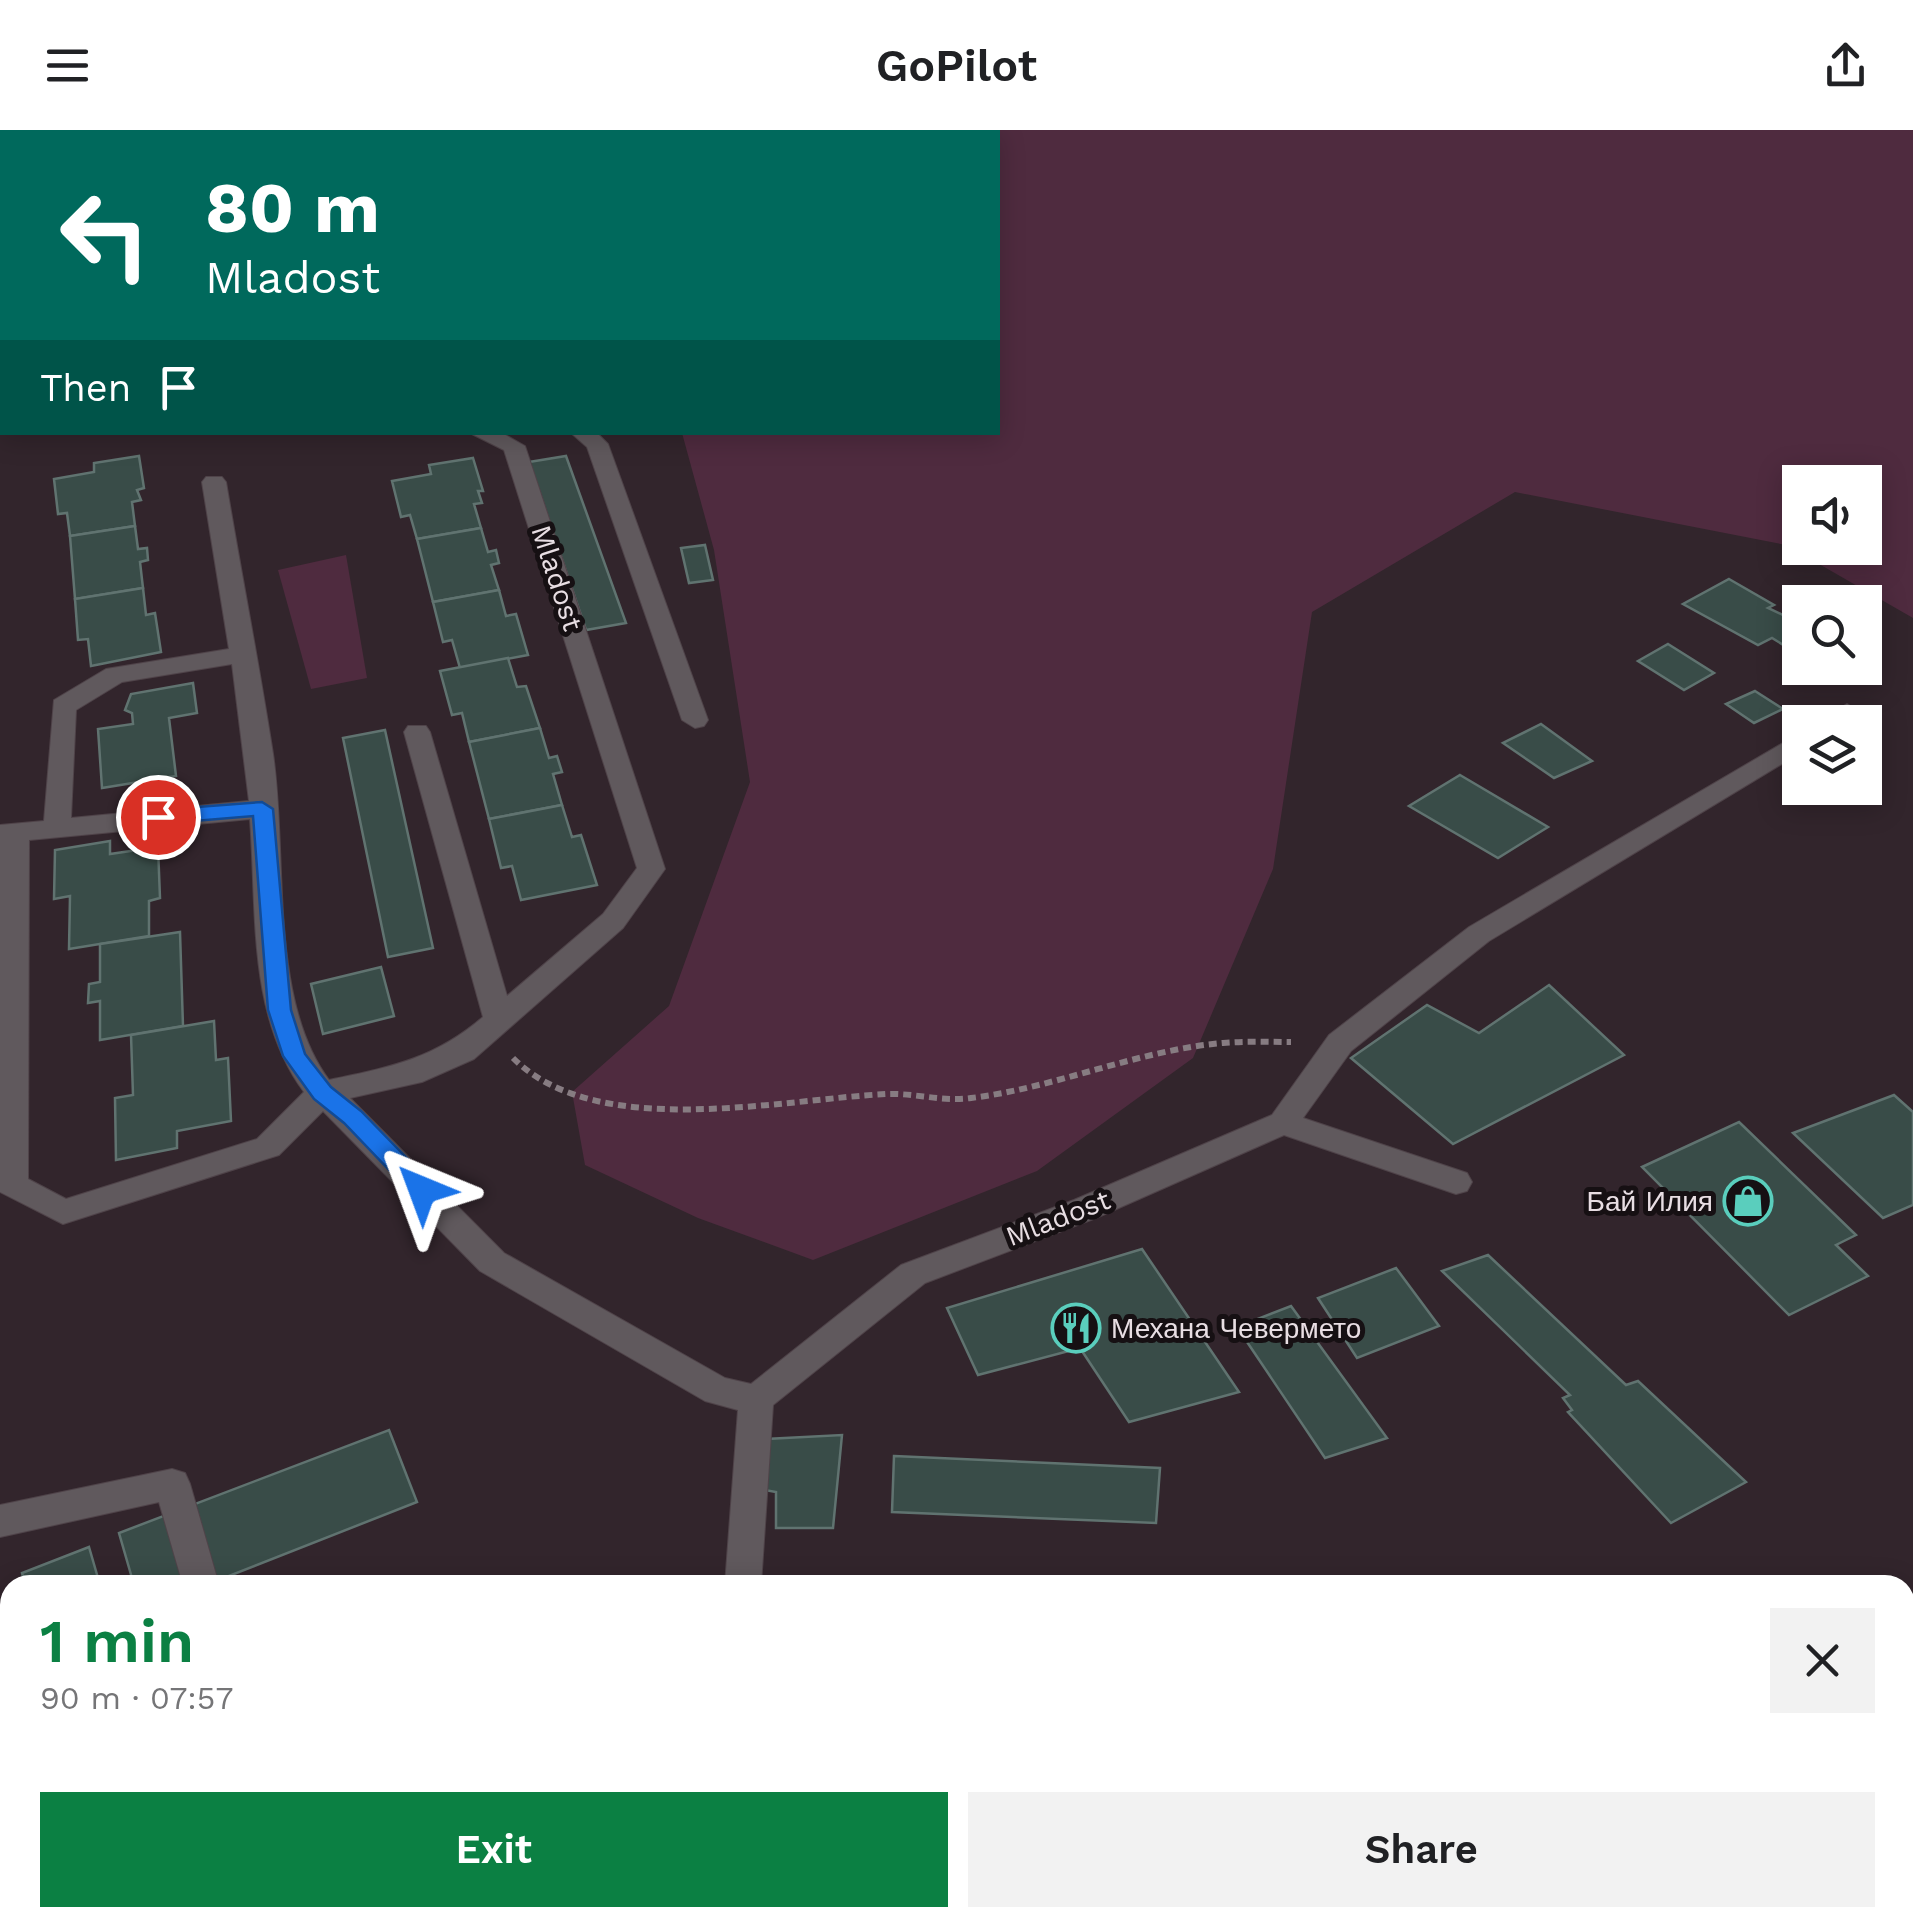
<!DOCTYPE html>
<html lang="en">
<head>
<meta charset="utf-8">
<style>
	:root { --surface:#fff; --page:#f2f2f2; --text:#202124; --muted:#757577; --accent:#0b8043 }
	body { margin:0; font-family:"Work Sans",sans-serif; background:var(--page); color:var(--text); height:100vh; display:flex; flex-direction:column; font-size:38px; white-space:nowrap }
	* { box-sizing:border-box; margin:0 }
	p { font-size:32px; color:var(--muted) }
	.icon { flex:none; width:55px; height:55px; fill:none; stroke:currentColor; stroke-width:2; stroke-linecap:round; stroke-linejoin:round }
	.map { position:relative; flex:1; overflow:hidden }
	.details { position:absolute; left:0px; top:1445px; width:1915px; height:352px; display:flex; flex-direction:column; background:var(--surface); border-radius:30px 30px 0 0; box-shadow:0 5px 25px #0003 }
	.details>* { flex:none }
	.banner { position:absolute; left:0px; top:0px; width:1000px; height:305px; box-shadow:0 5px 25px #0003; background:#00695c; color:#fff; overflow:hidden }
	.controls { position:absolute; left:1782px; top:335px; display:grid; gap:20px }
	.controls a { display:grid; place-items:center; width:100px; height:100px; border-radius:0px; background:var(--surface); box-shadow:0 5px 25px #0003; font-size:50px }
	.pin { position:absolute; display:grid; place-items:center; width:85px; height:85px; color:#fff; margin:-42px; border:5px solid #fff; border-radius:50%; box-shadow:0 2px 10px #0007 }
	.me { position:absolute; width:110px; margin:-55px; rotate:316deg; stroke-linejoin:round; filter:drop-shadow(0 0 8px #0008) }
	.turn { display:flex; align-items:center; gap:35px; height:210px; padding:0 40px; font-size:45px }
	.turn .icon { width:130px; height:130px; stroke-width:2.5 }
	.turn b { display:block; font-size:70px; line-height:85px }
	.then { display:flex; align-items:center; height:95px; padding:0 40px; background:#0003; gap:20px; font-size:38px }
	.round { display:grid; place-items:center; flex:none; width:105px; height:105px; border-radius:0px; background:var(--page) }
	.headline { display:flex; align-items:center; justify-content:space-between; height:170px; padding:0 40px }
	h1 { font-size:60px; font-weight:600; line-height:75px; color:var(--accent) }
	.action { display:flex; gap:20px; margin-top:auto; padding:20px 40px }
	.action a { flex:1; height:115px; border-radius:0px; background:var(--accent); color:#fff; font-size:40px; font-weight:600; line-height:115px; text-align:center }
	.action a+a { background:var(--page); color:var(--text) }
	header { display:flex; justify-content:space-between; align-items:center; height:130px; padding:0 40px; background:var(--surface); font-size:45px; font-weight:600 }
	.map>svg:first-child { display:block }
</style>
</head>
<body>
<header><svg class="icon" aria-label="menu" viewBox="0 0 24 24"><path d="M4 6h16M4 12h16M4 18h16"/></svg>GoPilot<svg class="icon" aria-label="share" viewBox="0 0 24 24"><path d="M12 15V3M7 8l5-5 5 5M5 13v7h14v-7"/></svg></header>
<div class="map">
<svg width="1913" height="1797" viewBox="0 0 1913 1797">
	<rect width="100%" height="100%" fill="#32252c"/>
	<g fill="#4f2b3f" fill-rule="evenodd">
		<path d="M605 0H1913V488L1786 415 1515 362 1312 482 1273 739 1193 928 1037 1041 813 1130 698 1088 585 1035 572 962 669 876 750 652 714 420 682 303 998 302V2ZM1800 352H1865V418H1800Z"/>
		<path d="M346 425 367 548 311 559 278 440Z"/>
		<path d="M1913 1474V1797H1286L1301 1788H1905V1477Z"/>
	</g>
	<g fill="#394c48" stroke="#607370" stroke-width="2.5">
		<path d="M139 326 144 358 137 360 141 370 132 372 135 396 70 406 67 383 58 384 54 349 94 342V333Z"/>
		<path d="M566 326 626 493 586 500 529 332Z"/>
		<path d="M473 328 483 361H478L482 373 474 374 481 398 417 409 410 385 401 387 392 351 431 344 429 335Z"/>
		<path d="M135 396 138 419 147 418 148 430 140 432 143 458 75 469 70 406Z"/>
		<path d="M481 398 488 422 496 420 499 433 491 435 499 460 433 472 417 409Z"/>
		<path d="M705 415 713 450 689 453 681 418Z"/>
		<path d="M1729 449 1774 475 1768 478 1800 493V513L1790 519 1772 508 1758 515 1683 474Z"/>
		<path d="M143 458 146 485 155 483 161 522 91 536 88 509 78 510 75 469Z"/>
		<path d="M499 460 506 486 516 484 528 525 460 538 452 510 443 512 433 472Z"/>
		<path d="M1668 514 1714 543 1684 560 1638 531Z"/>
		<path d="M508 528 517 557 526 556 540 598 469 612 462 583 452 585 440 541Z"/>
		<path d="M193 553 197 583 169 588 176 646 169 647 171 663 140 668 139 652 102 658 98 599 133 594 132 583 125 580 131 564Z"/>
		<path d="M1755 561 1783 579 1754 593 1726 574Z"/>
		<path d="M1541 594 1592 631 1554 648 1503 613Z"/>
		<path d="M540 598 549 628 557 626 562 642 553 644 562 675 489 689 469 612Z"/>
		<path d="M385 600 433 818 388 827 343 608Z"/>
		<path d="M1460 645 1548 697 1498 728 1409 676Z"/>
		<path d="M562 675 572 707 581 705 597 755 521 770 512 736 501 738 489 689Z"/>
		<path d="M110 711V724L158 717 160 768 149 771V806L69 819 70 766 54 769 55 720Z"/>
		<path d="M180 802 183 896 100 910V871L88 873 89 854 100 852V814Z"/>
		<path d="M381 837 394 886 323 904 311 854Z"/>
		<path d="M1549 855 1624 925 1453 1014 1351 928 1427 875 1479 903Z"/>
		<path d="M214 891 216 930 228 928 231 991 177 1001V1018L116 1030 115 968 133 965 131 905Z"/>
		<path d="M1894 965 1913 982V1075L1883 1088 1793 1003Z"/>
		<path d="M1739 992 1856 1105 1836 1115 1868 1146 1789 1185 1642 1037Z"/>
		<path d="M1142 1119 1239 1262 1129 1292 1080 1218 978 1245 947 1178Z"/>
		<path d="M1488 1125 1626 1255 1638 1251 1746 1352 1671 1393 1568 1282 1572 1280 1563 1268 1570 1265 1442 1141Z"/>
		<path d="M1396 1138 1439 1196 1357 1228 1318 1168Z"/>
		<path d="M1291 1176 1387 1308 1325 1328 1237 1197Z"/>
		<path d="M389 1300 417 1372 206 1455H134L119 1403Z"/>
		<path d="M842 1305 833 1398H776V1362L759 1359 766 1309Z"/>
		<path d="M894 1326 1160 1338 1156 1393 892 1382Z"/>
		<path d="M89 1417 100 1455H25L22 1443Z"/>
		<path d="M97 1788H311L320 1797H99Z"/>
		<path d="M774 1788H939L938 1797H772Z"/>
	</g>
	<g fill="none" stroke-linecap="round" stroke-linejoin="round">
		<g stroke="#4f4349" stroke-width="2">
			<g id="minor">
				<rect x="155" y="0" width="18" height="2"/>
				<rect x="242" y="0" width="18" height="2"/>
				<rect x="0" y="122" width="2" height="12"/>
				<path d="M2 234V248L0 249V235Z"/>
				<path d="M468 302H500L525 316 665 739 623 798 474 929 422 952 350 968 504 1123 725 1248 751 1254 901 1135 1074 1070 1272 985 1329 905 1469 797 1800 603V623L1489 811 1351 921 1303 988 1467 1043 1472 1052 1467 1061 1456 1064 1284 1005 1096 1088 925 1153 773 1275 761 1455H725L738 1280 705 1271 480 1141 323 981 279 1025 63 1094 0 1062V695L44 691 54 570 106 539 229 519 202 352 206 347H222L226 352C241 442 259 533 273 624 288 723 268 869 329 950 391 937 434 929 483 887L404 602 408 596H426L430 602 507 866 603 784 637 738 504 320ZM232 534 249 671 71 688 76 580 122 552ZM250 689C257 781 247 885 304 962L257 1009 66 1069 28 1049 29 710Z"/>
				<path d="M570 302H596L608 314 708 590 704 596 695 598 682 590 587 317Z"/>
				<path d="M1847 574 1860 582C1851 596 1832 593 1817 592Z"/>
				<path d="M172 1339 185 1343 190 1354 219 1455H183L159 1372 0 1407V1375Z"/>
				<path d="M10 1676V1719L0 1723V1680Z"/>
				<path d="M700 1788H740V1797H698Z"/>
			</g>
		</g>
		<path stroke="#877c82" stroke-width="6" stroke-dasharray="8 5" stroke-linecap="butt" d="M513 928C597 1012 781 969 887 964 915 963 943 972 971 968 1055 958 1138 920 1223 913 1245 911 1268 912 1291 912"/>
		<use href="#minor" fill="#60595d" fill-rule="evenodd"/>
	</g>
	<path fill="#1a73e8" stroke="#114b97" stroke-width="2.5" d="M262 672 273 679 291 880 305 924 331 957 361 981 431 1053 434 1060 431 1066H414L344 993 314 969 283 926 268 880 253 686 158 694 147 687 158 680Z"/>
	<defs>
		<g id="shop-ring" transform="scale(2.5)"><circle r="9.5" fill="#161013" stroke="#5acebd" stroke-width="1.5"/><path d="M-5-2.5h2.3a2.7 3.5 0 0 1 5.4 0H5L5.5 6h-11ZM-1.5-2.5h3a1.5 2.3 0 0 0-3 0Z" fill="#5acebd"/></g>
		<g id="restaurant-ring" transform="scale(2.5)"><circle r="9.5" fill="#161013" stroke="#5acebd" stroke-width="1.5"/><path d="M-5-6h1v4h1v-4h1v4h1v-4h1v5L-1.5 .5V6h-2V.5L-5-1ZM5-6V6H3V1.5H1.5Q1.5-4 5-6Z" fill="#5acebd"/></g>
	</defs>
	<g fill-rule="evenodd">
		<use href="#shop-ring" x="1748" y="1071"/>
		<use href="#restaurant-ring" x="1076" y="1198"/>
	</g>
	<g text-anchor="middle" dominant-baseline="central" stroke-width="10" stroke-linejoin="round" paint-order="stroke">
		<g font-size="28" fill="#e8dee3" stroke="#161013">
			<text transform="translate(557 448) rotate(72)">Mladost</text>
			<text transform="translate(1058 1088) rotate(-21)">Mladost</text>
		</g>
		<g font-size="28" fill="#e8dee3" stroke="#161013" text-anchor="end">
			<text x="1713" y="1071">Бай Илия</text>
			<text x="1111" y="1198" text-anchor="start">Механа Чевермето</text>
		</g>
	</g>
</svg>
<div class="controls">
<a><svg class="icon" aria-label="sound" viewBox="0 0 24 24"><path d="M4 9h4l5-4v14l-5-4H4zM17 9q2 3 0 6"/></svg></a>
<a><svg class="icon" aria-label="search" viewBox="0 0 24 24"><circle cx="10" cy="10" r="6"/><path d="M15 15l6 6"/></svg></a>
<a><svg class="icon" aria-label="layers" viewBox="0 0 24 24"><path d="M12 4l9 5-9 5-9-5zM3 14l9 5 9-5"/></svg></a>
</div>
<div class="pin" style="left:158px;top:687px;background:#d93025"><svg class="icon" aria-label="arrive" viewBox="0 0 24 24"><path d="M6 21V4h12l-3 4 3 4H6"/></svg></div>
<svg class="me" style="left:422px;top:1060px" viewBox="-20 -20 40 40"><path d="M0-17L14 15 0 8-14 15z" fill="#1a73e8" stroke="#fff" stroke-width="4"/></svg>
<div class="banner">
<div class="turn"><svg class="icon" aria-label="left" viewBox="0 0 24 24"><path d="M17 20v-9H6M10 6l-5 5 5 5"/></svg><div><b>80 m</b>Mladost</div></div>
<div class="then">Then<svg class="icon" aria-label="arrive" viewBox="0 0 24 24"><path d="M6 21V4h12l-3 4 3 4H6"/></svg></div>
</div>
<section class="details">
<div class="headline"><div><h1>1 min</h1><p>90 m · 07:57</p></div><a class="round"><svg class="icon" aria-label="close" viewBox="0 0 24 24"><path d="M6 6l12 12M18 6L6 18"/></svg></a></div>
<div class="action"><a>Exit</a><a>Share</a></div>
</section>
</div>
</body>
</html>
